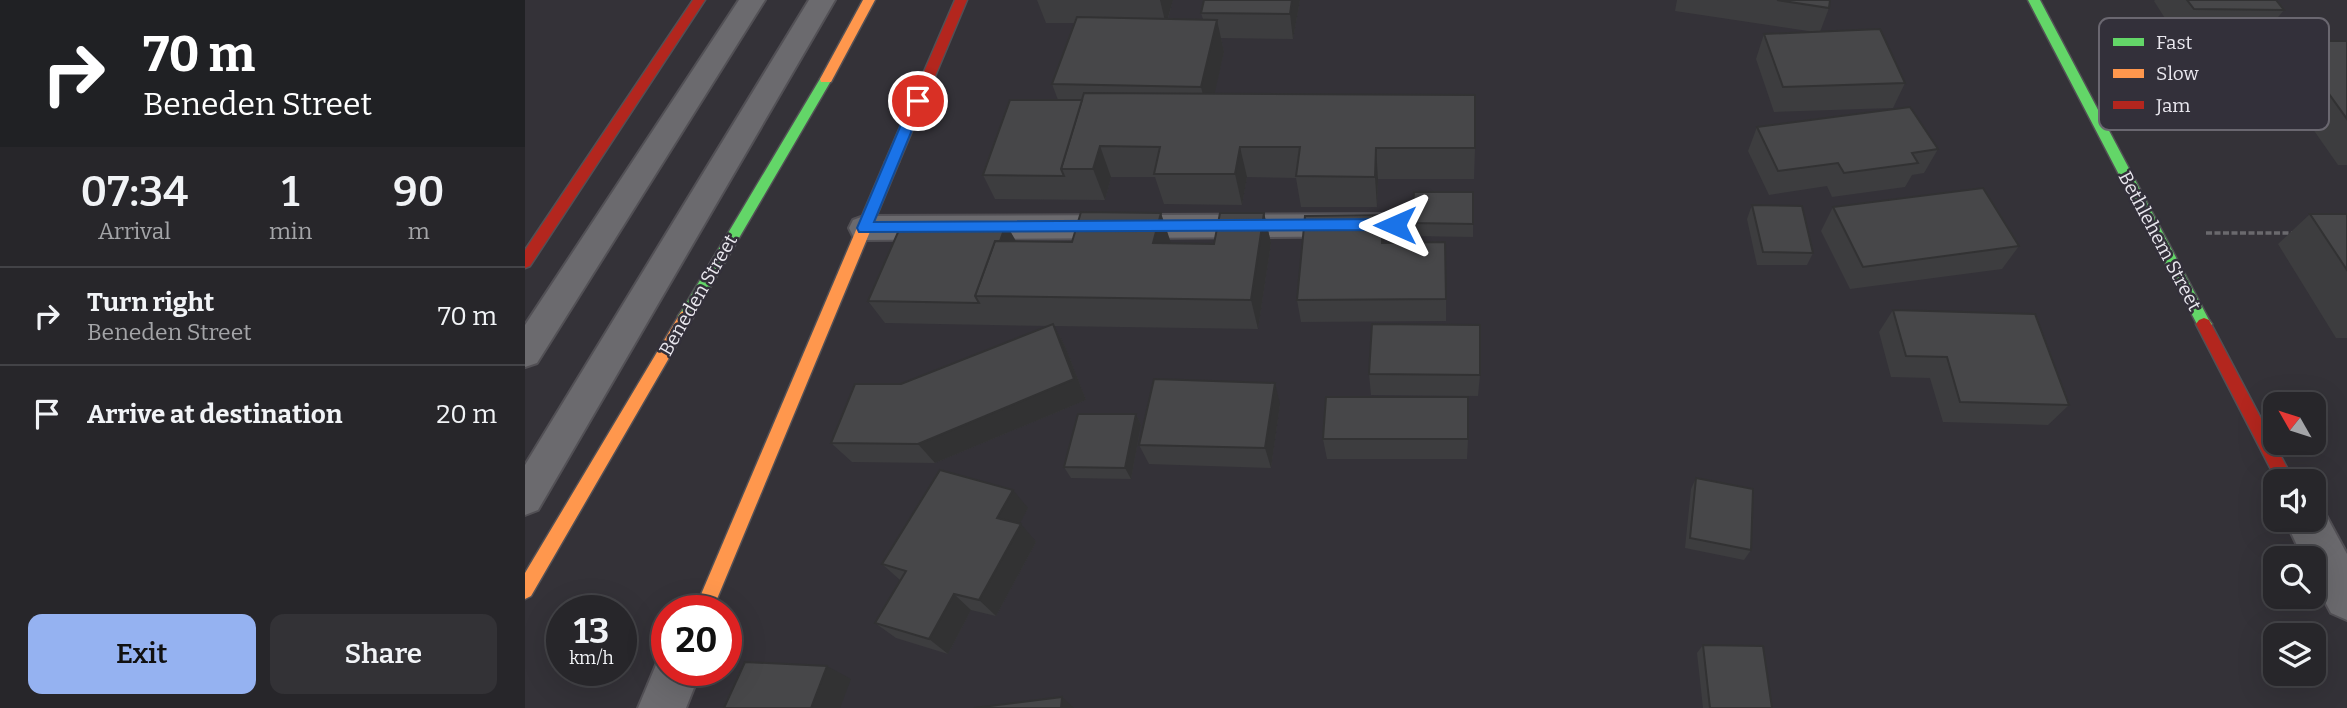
<!DOCTYPE html>
<html lang="en">
<head>
<meta charset="utf-8">
<style>
	:root { --surface:#27262a; --page:#333236; --text:#f1f3f6; --muted:#a4a5a8; --line:#434347; --accent:#95b2f1 }
	body { margin:0; font-family:Bitter,serif; background:var(--page); color:var(--text); height:100vh; display:flex; flex-direction:column; font-size:26px; white-space:nowrap }
	* { box-sizing:border-box; margin:0 }
	p { font-size:23px; color:var(--muted) }
	.icon { flex:none; width:38px; height:38px; fill:none; stroke:currentColor; stroke-width:2; stroke-linecap:round; stroke-linejoin:round }
	.map { position:relative; flex:1; overflow:hidden }
	.side { display:flex; flex-direction:column; background:var(--surface); width:525px }
	.side>* { flex:none }
	.guide { background:#202124; color:#fff; overflow:hidden }
	.needle { width:46px; rotate:309deg }
	.tools { position:absolute; left:1738px; top:392px; display:grid; gap:14px }
	.tools a { display:grid; place-items:center; width:63px; height:63px; border-radius:14px; background:var(--surface); box-shadow:0 7px 28px #0002,0 0 0 2px var(--line); font-size:35px }
	.speed { position:absolute; left:21px; top:595px; display:flex; gap:14px; font-size:35px; font-weight:700; text-align:center }
	.speed>* { display:grid; place-content:center; width:91px; height:91px; border-radius:50%; background:var(--surface); box-shadow:0 7px 28px #0002,0 0 0 2px var(--line); line-height:1 }
	.speed small { font-size:18px; font-weight:400 }
	.speed .limit { border:10px solid #d22; background:#fff; color:#111 }
	.pin { position:absolute; display:grid; place-items:center; width:60px; height:60px; color:#fff; margin:-30px; border:4px solid #fff; border-radius:50%; box-shadow:0 2px 7px #0007 }
	.me { position:absolute; width:77px; margin:-38px; rotate:270deg; stroke-linejoin:round; filter:drop-shadow(0 0 5px #0008) }
	.turn { display:flex; align-items:center; gap:24px; height:147px; padding:0 28px; font-size:32px }
	.turn .icon { width:91px; height:91px; stroke-width:2.5 }
	.turn b { display:block; font-size:49px; line-height:60px }
	.eta { display:flex; justify-content:space-evenly; align-items:center; height:119px; text-align:center }
	.eta b { font-size:42px; font-weight:600; line-height:49px }
	.action { display:flex; gap:14px; margin-top:auto; padding:14px 28px }
	.action a { flex:1; height:80px; border-radius:14px; background:var(--accent); color:#111; font-size:28px; font-weight:600; line-height:80px; text-align:center }
	.action a+a { background:var(--page); color:var(--text) }
	ul { padding:0; list-style:none }
	li { display:flex; align-items:center; gap:21px; height:98px; padding:0 28px; border-top:2px solid var(--line) }
	li div { flex:1 }
	li b { display:block; font-size:26px }
	li em { font-style:normal }
	main { display:flex; flex:1; min-height:0 }
	.map>svg:first-child { display:block }
</style>
</head>
<body>
<main>
<section class="side">
<div class="guide">
<div class="turn"><svg class="icon" aria-label="right" viewBox="0 0 24 24"><path d="M7 20v-9h11M14 6l5 5-5 5"/></svg><div><b>70 m</b>Beneden Street</div></div>
</div>
<div class="eta">
<div><b>07:34</b><p>Arrival</p></div>
<div><b>1</b><p>min</p></div>
<div><b>90</b><p>m</p></div>
</div>
<ul>
<li><svg class="icon" aria-label="right" viewBox="0 0 24 24"><path d="M7 20v-9h11M14 6l5 5-5 5"/></svg><div><b>Turn right</b><p>Beneden Street</p></div><em>70 m</em></li>
<li><svg class="icon" aria-label="arrive" viewBox="0 0 24 24"><path d="M6 21V4h12l-3 4 3 4H6"/></svg><div><b>Arrive at destination</b></div><em>20 m</em></li>
</ul>
<div class="action"><a>Exit</a><a>Share</a></div>
</section>
<div class="map">
<svg width="1822" height="708" viewBox="0 0 1822 708">
	<rect width="100%" height="100%" fill="#343238"/>
	<g fill="none" stroke-linecap="round" stroke-linejoin="round">
		<g stroke="#525055" stroke-width="4">
			<g id="lane">
				<path d="M214 0H240L12 363 0 367V325Z"/>
				<path d="M284 0H310L13 510 0 515V465Z"/>
				<path d="M870 214 881 217 885 225 881 233 870 236 339 240 328 236 324 228 328 220 339 216Z"/>
			</g>
		</g>
		<g stroke="#525055" stroke-width="4">
			<g id="street">
				<path d="M1788 503 1796 506 1822 554V620L1806 613 1788 579V558H1778L1760 520H1788Z"/>
				<path d="M142 651V670H176L161 708H113L136 653Z"/>
			</g>
		</g>
		<g stroke="#525055" stroke-width="3">
			<g id="fast">
				<path d="M1503 0H1515L1684 320 1687 324 1684 328H1674Z"/>
				<path d="M301 75 307 79 166 320H156L153 316 156 312 295 79Z"/>
			</g>
		</g>
		<g stroke="#525055" stroke-width="3">
			<g id="slow">
				<path d="M338 0H350L306 82H296L295 79Z"/>
				<path d="M367 157 374 162 187 611H169L360 162Z"/>
				<path d="M161 310 166 312 169 316 166 320 6 596 0 599V573L156 312Z"/>
			</g>
		</g>
		<g stroke="#525055" stroke-width="3">
			<g id="jam">
				<path d="M168 0H180L5 266 0 268V250Z"/>
				<path d="M430 0H442L374 162 372 165H362L360 162Z"/>
				<path d="M1679 318 1684 320 1769 481H1752L1671 324 1674 320Z"/>
			</g>
		</g>
		<path stroke="#6a696d" stroke-width="3.5" stroke-dasharray="6 2.5" stroke-linecap="butt" d="M1681 233H1770"/>
		<use href="#lane" fill="#6b6a6e" fill-rule="evenodd"/>
		<use href="#street" fill="#6b6a6e" fill-rule="evenodd"/>
		<use href="#fast" fill="#63d668" fill-rule="evenodd"/>
		<use href="#slow" fill="#ff974d" fill-rule="evenodd"/>
		<use href="#jam" fill="#b3261e" fill-rule="evenodd"/>
	</g>
	<g fill="#3d3d3f">
		<path d="M512 0H648L643 19H678L676 13 775 0 768 39 696 38 699 52 689 94 950 148 949 179H853L852 207H776L771 178 722 177 717 205 639 204 630 177H586L580 200 470 199 458 175 533 100 527 84 549 23H521Z"/>
		<path d="M1152 0H1305L1304 8 1295 32 1380 83 1368 108 1249 112 1231 59 1239 34 1290 32 1150 11Z"/>
		<path d="M1630 0H1751L1759 10 1738 35 1650 34 1629 1Z"/>
		<path d="M1766 41H1822V165H1813L1744 66Z"/>
		<path d="M1232 127 1413 149 1399 173 1387 175 1380 187 1307 197 1302 186 1244 195 1223 151Z"/>
		<path d="M1227 205 1288 253 1282 265H1232L1222 219Z"/>
		<path d="M1308 207 1494 246 1477 269 1325 289 1296 231Z"/>
		<path d="M739 213 746 243 733 329 529 326 540 346 561 400 410 463 327 462 306 443 376 384 525 326 360 323 343 301 481 224 491 241 689 244Z"/>
		<path d="M1785 214H1822V338H1811L1753 244Z"/>
		<path d="M887 223 948 224V237L888 236Z"/>
		<path d="M859 243 921 299V321L776 322 772 300Z"/>
		<path d="M1368 310 1544 405 1523 425 1418 422 1405 378 1366 377 1354 332Z"/>
		<path d="M844 374 955 375 953 396 846 395Z"/>
		<path d="M755 404 746 468 624 464 614 445Z"/>
		<path d="M611 414 616 425 606 479 546 478 539 467Z"/>
		<path d="M798 439H943L942 459H802Z"/>
		<path d="M1171 478 1226 550 1219 560 1160 548 1166 489Z"/>
		<path d="M503 508 494 524 511 542 471 616 446 610 423 654 371 638 350 623 375 580 357 564Z"/>
		<path d="M1178 645 1247 708H1178L1172 653Z"/>
	</g>
	<g fill="#323233">
		<path d="M635 0H648L641 25Z"/>
		<path d="M767 0H775L768 39 765 14Z"/>
		<path d="M692 20 699 52 684 118 676 87Z"/>
		<path d="M575 146 586 177 580 200 568 169Z"/>
		<path d="M715 147 722 177 717 205 710 174Z"/>
		<path d="M851 148 853 179 852 207 850 177Z"/>
		<path d="M636 213 646 243 639 273 628 243Z"/>
		<path d="M739 213 746 243 733 329 726 300Z"/>
		<path d="M858 215 859 239V266L857 243Z"/>
		<path d="M481 224 494 247 457 296Z"/>
		<path d="M528 324 540 346 561 400 410 463 393 444Z"/>
		<path d="M750 383 755 404 746 468 740 448Z"/>
		<path d="M611 414 616 425 606 479 600 468Z"/>
		<path d="M488 490 503 508 488 536 472 518Z"/>
		<path d="M496 524 511 542 471 616 454 600Z"/>
		<path d="M429 594 446 610 423 654 404 639Z"/>
		<path d="M302 666 326 679 315 708H286Z"/>
		<path d="M537 697 549 708H536Z"/>
	</g>
	<g fill="#474749" stroke="#323233" stroke-width="2">
		<path d="M679 0H767L765 14 676 13Z"/>
		<path d="M1252 0H1305L1304 8Z"/>
		<path d="M1662 0H1751L1759 10 1669 9Z"/>
		<path d="M552 17 692 20 676 87 527 84Z"/>
		<path d="M1355 29 1380 83 1258 87 1239 34Z"/>
		<path d="M1766 41H1822V119Z"/>
		<path d="M559 93 950 95V148H851L850 177 771 176 775 147H715L710 174H629L635 147 575 146 568 169H536Z"/>
		<path d="M485 100H557L536 169 539 176 458 175Z"/>
		<path d="M1385 107 1413 149 1387 153 1393 163 1319 173 1313 163 1253 171 1232 127Z"/>
		<path d="M1458 188 1494 246 1338 267 1308 207Z"/>
		<path d="M889 192H948V224L887 223Z"/>
		<path d="M1227 205 1277 206 1288 253 1238 252Z"/>
		<path d="M556 212 636 213 628 243 689 244 695 213H739L726 300 450 296 470 241 547 242Z"/>
		<path d="M1785 214H1822V270Z"/>
		<path d="M858 215 857 243 920 242 921 299 772 300 780 216Z"/>
		<path d="M377 223 481 224 475 241H470L450 296 454 303 343 301Z"/>
		<path d="M1368 310 1510 314 1544 405 1435 402 1422 357 1381 356Z"/>
		<path d="M528 324 549 379 393 444 306 443 330 384H376Z"/>
		<path d="M847 324 955 325V375L844 374Z"/>
		<path d="M629 379 750 383 740 448 614 445Z"/>
		<path d="M801 397H943V439H798Z"/>
		<path d="M553 414H611L600 468 539 467Z"/>
		<path d="M415 470 488 490 472 518 496 524 454 600 429 594 404 639 350 623 381 571 357 564Z"/>
		<path d="M1171 478 1228 489 1226 550 1165 538Z"/>
		<path d="M1178 645 1238 646 1247 708H1185Z"/>
		<path d="M220 662 302 666 286 708H199Z"/>
		<path d="M537 697 536 708H449Z"/>
	</g>
	<path fill="#1a73e8" stroke="#114b97" stroke-width="2" d="M393 97 399 101 349 222 870 219 878 225 870 230 334 232 332 228 386 101Z"/>
	<g text-anchor="middle" dominant-baseline="central" stroke-width="5" stroke-linejoin="round" paint-order="stroke">
		<g font-size="19" fill="#e9e7ee" stroke="#33303a">
			<text transform="translate(1635 241) rotate(62)">Bethlehem Street</text>
			<text transform="translate(173 295) rotate(-60)">Beneden Street</text>
		</g>
	</g>
	<rect x="1574" y="18" width="230" height="112" rx="10" fill="#33303a" stroke="#6a6770" stroke-width="2"/>
	<rect x="1588" y="38" width="31" height="8" fill="#63d668"/>
	<rect x="1588" y="69" width="31" height="9" fill="#ff974d"/>
	<rect x="1588" y="101" width="31" height="8" fill="#b3261e"/>
	<g font-size="19" fill="#e9e7ee">
		<text x="1631" y="49">Fast</text>
		<text x="1631" y="80">Slow</text>
		<text x="1631" y="112">Jam</text>
	</g>
</svg>
<div class="tools">
<a><svg class="needle" viewBox="-14 -14 28 28"><path d="M0-13l5 13h-10z" fill="#e53935"/><path d="M0 13l5-13h-10z" fill="#a4a5a8"/></svg></a>
<a><svg class="icon" aria-label="sound" viewBox="0 0 24 24"><path d="M4 9h4l5-4v14l-5-4H4zM17 9q2 3 0 6"/></svg></a>
<a><svg class="icon" aria-label="search" viewBox="0 0 24 24"><circle cx="10" cy="10" r="6"/><path d="M15 15l6 6"/></svg></a>
<a><svg class="icon" aria-label="layers" viewBox="0 0 24 24"><path d="M12 4l9 5-9 5-9-5zM3 14l9 5 9-5"/></svg></a>
</div>
<div class="speed"><div>13<small>km/h</small></div><div class="limit">20</div></div>
<div class="pin" style="left:393px;top:101px;background:#d93025"><svg class="icon" aria-label="arrive" viewBox="0 0 24 24"><path d="M6 21V4h12l-3 4 3 4H6"/></svg></div>
<svg class="me" style="left:870px;top:225px" viewBox="-20 -20 40 40"><path d="M0-17L14 15 0 8-14 15z" fill="#1a73e8" stroke="#fff" stroke-width="4"/></svg>
</div>
</main>
</body>
</html>
